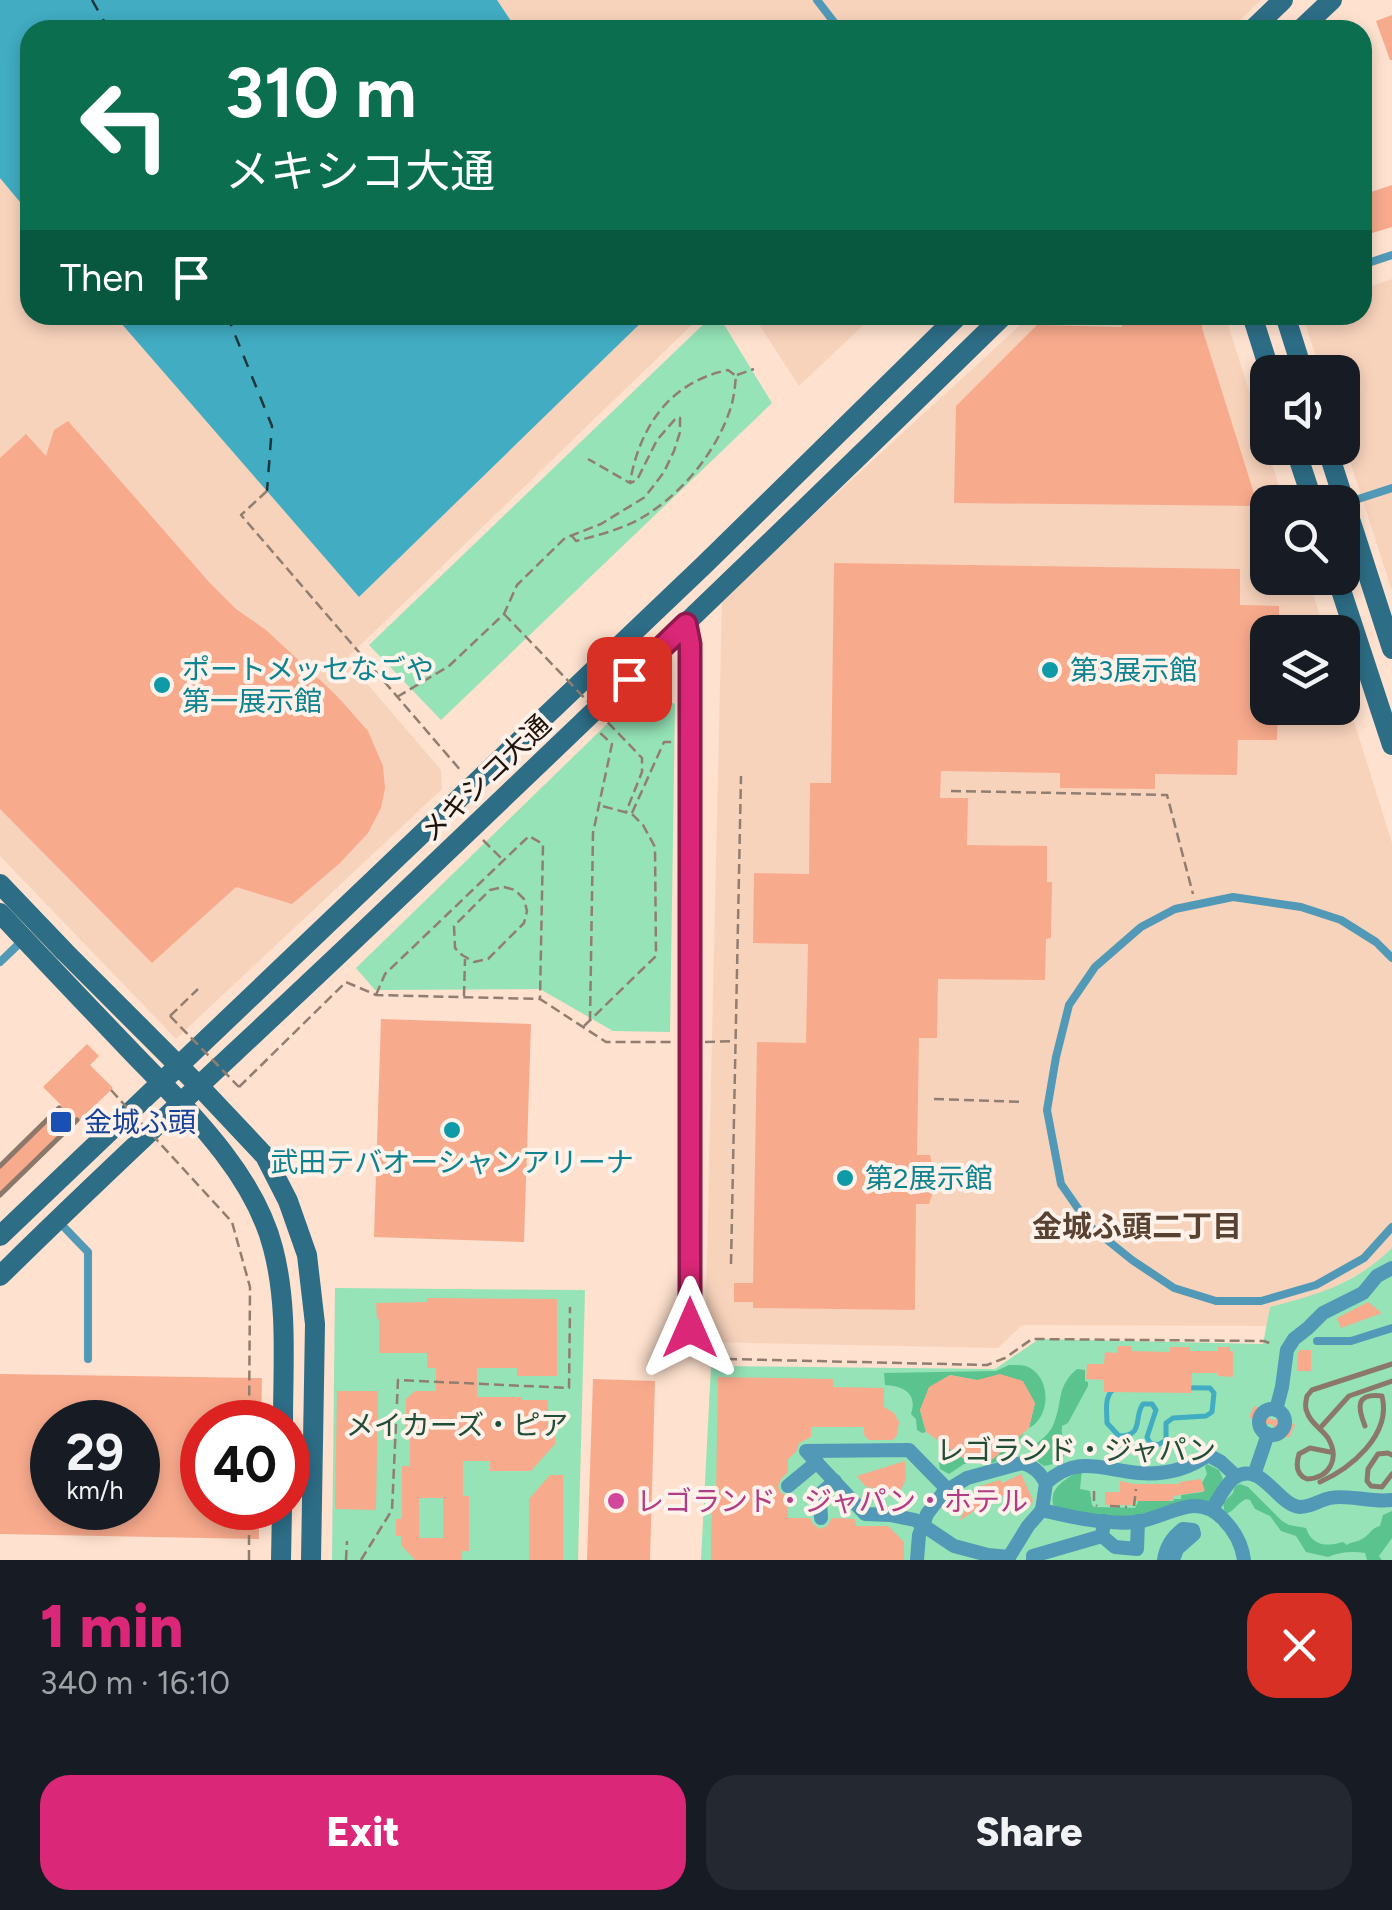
<!DOCTYPE html>
<html lang="en">
<head>
<meta charset="utf-8">
<style>
	:root { --surface:#171b24; --page:#242831; --text:#f1f3f6; --muted:#9ea1a6; --accent:#db2777 }
	body { margin:0; font-family:Figtree,"Noto Sans JP",sans-serif; background:var(--page); color:var(--text); height:100vh; display:flex; flex-direction:column; font-size:38px; white-space:nowrap }
	* { box-sizing:border-box; margin:0 }
	p { font-size:32px; color:var(--muted) }
	.icon { flex:none; width:55px; height:55px; fill:none; stroke:currentColor; stroke-width:2; stroke-linecap:round; stroke-linejoin:round }
	.map { position:relative; height:1560px; overflow:hidden }
	.sheet { display:flex; flex-direction:column; background:var(--surface); flex:1 }
	.sheet>* { flex:none }
	.banner { position:absolute; left:20px; top:20px; width:1352px; height:305px; border-radius:30px; box-shadow:0 5px 15px #0003; background:#0b6e4f; color:#fff; overflow:hidden }
	.buttons { position:absolute; left:1250px; top:355px; display:grid; gap:20px }
	.buttons a { display:grid; place-items:center; width:110px; height:110px; border-radius:20px; background:var(--surface); box-shadow:0 5px 15px #0003; font-size:50px }
	.speed { position:absolute; left:30px; top:1400px; display:flex; gap:20px; font-size:50px; font-weight:700; text-align:center }
	.speed>* { display:grid; place-content:center; width:130px; height:130px; border-radius:50%; background:var(--surface); box-shadow:0 5px 15px #0003; line-height:1 }
	.speed small { font-size:25px; font-weight:400 }
	.speed .limit { border:15px solid #d22; background:#fff; color:#111 }
	.pin { position:absolute; display:grid; place-items:center; width:85px; height:85px; color:#fff; margin:-42px; border-radius:20px; box-shadow:0 5px 15px #0006 }
	.me { position:absolute; width:110px; margin:-55px; rotate:0deg; stroke-linejoin:round; filter:drop-shadow(0 0 8px #0008) }
	.turn { display:flex; align-items:center; gap:35px; height:210px; padding:0 40px; font-size:45px }
	.turn .icon { width:130px; height:130px; stroke-width:2.5 }
	.turn b { display:block; font-size:70px; line-height:85px }
	.then { display:flex; align-items:center; height:95px; padding:0 40px; background:#0003; gap:20px; font-size:38px }
	.round { display:grid; place-items:center; flex:none; width:105px; height:105px; border-radius:30px; background:var(--page) }
	.overview { display:flex; align-items:center; justify-content:space-between; height:170px; padding:0 40px }
	h1 { font-size:60px; font-weight:800; line-height:75px; color:var(--accent) }
	.action { display:flex; gap:20px; margin-top:auto; padding:20px 40px }
	.action a { flex:1; height:115px; border-radius:30px; background:var(--accent); color:#fff; font-size:40px; font-weight:800; line-height:115px; text-align:center }
	.action a+a { background:var(--page); color:var(--text) }
	.map>svg:first-child { display:block }
</style>
</head>
<body>
<div class="map">
<svg width="1392" height="1560" viewBox="0 0 1392 1560">
	<rect width="100%" height="100%" fill="#fee1ce"/>
	<g fill="#f8d3bc">
		<path d="M497 0H1261L1230 30H517Z"/>
		<path d="M0 172 30 207V315H121L359 597 649 315H726L701 316 346 659 441 770 442 789 176 1039 0 856Z"/>
		<path d="M1392 279V591L1343 439 1342 372H1321L1305 323V315H1362L1363 289Z"/>
		<path d="M753 315H874L799 386Z"/>
		<path d="M1031 315H1225L1284 502H1268V578H1308L1325 632H1268V708H1342L1343 686 1392 843V1248L1375 1265 1323 1293 1270 1307 1267 1326 1022 1325 998 1348 705 1342 722 599Z"/>
	</g>
	<g fill="#95e3b7">
		<path d="M711 317 720 318 772 403 441 720 369 645Z"/>
		<path d="M642 690 675 704 670 1032 613 1031 540 989 375 990 356 968Z"/>
		<path d="M1392 1248V1560H701L711 1366 995 1369 1039 1339 1263 1344 1270 1307C1317 1295 1357 1283 1392 1248Z"/>
		<path d="M335 1288 585 1290 578 1560H332Z"/>
	</g>
	<g fill="#5ac38e">
		<path d="M1009 1365C1015 1365 1021 1365 1026 1366 1052 1376 1051 1417 1029 1428L1035 1403 977 1380 950 1375 929 1388 920 1410 926 1432 922 1433 917 1430 916 1419 911 1414C918 1393 903 1386 885 1385L884 1373 996 1371Z"/>
		<path d="M1077 1369 1085 1370V1381L1088 1382V1386L1068 1423 1062 1426C1060 1448 1076 1461 1044 1466L1034 1459 1031 1448C1040 1440 1050 1435 1054 1423 1063 1401 1056 1387 1077 1369Z"/>
		<path d="M1024 1433 1006 1457 993 1463 964 1464 949 1474 940 1469 939 1461 946 1446 967 1461 993 1459Z"/>
		<path d="M1207 1464 1219 1470 1223 1479 1211 1502 1141 1516H1093L1054 1507C1047 1486 1068 1479 1082 1469L1080 1489 1090 1491 1092 1505 1094 1507 1135 1508 1138 1502V1486L1145 1501H1173L1174 1499H1181V1495L1203 1492 1202 1483 1207 1474 1205 1467Z"/>
		<path d="M1240 1484 1248 1487 1282 1521 1289 1525 1306 1528C1312 1546 1326 1547 1343 1542L1347 1545C1352 1541 1356 1543 1362 1539 1370 1535 1371 1528 1380 1526L1383 1515 1392 1511V1538L1379 1556 1382 1560H1367L1365 1553C1353 1551 1339 1552 1328 1557L1306 1552 1296 1536 1281 1531 1270 1516 1255 1509 1250 1500 1246 1499C1237 1503 1234 1512 1225 1514L1223 1503 1233 1493 1235 1486Z"/>
	</g>
	<g fill="#41acc2">
		<path d="M0 0H497L517 30H30V214L0 178Z"/>
		<path d="M114 315H649L359 597Z"/>
	</g>
	<g fill="none" stroke-linecap="round" stroke-linejoin="round">
		<path stroke="#41acc2" stroke-width="5" d="M1117 1387 1210 1388 1214 1393 1212 1412 1206 1416 1173 1418 1166 1423V1440L1158 1445 1150 1443 1147 1437 1156 1410 1152 1404H1143C1133 1417 1145 1436 1119 1436L1107 1423C1107 1410 1103 1394 1117 1387Z"/>
		<g stroke="#1f373c" stroke-width="2.5" stroke-dasharray="12 10" stroke-linecap="butt">
			<path d="M92 0 109 30"/>
			<path d="M227 315 272 426 267 491"/>
		</g>
	</g>
	<g fill="#f8aa8d" fill-rule="evenodd">
		<path d="M1392 15V60H1390L1376 21Z"/>
		<path d="M1392 185V227L1362 236V195Z"/>
		<path d="M1122 315H1202V328L1258 506 954 503 956 406 1037 325 1122 327Z"/>
		<path d="M68 421 209 582 236 609 266 630 337 696 368 731 383 766 385 788 381 808 368 833 340 863 292 904 236 887 152 963 0 809V458L26 434 46 456 54 430Z"/>
		<path d="M834 563 1240 569V605L1279 606V632H1268V708H1278L1277 740H1238L1237 775 1155 774V789L1060 788V773L941 771 940 798H968L967 845 1047 846V882H1052L1051 938 1046 939 1045 980 938 979 937 1038H919L917 1155H930L936 1183 929 1204H916L915 1310 753 1308V1302H734V1283H753L757 1042 806 1043 808 944 753 943 754 873 809 874 810 783H831Z"/>
		<path d="M381 1019 531 1024 524 1242 374 1237Z"/>
		<path d="M87 1044 99 1056 90 1065 113 1088 0 1197V1164L61 1105 43 1087Z"/>
		<path d="M427 1298 557 1299V1376H517V1368H477V1397H522V1400H548V1429H555V1444L531 1471H490V1461H463V1496H469V1551H462V1560H415L401 1545V1536H396V1519H402V1466H410V1430H406V1399L415 1391H436V1368H427V1353H379V1319H377L376 1303 427 1302ZM419 1498H443V1538H419Z"/>
		<path d="M1368 1302 1382 1313 1341 1328 1337 1318Z"/>
		<path d="M1118 1346H1132L1131 1351 1170 1352V1347H1190V1351H1218V1347H1230V1351H1233V1377L1218 1376V1373H1192L1191 1393 1104 1392V1380L1086 1379 1087 1364H1104L1105 1352 1117 1353Z"/>
		<path d="M1300 1350H1311V1371H1297L1298 1353Z"/>
		<path d="M0 1374 262 1378 261 1422H202V1508H259V1539L0 1534ZM52 1422H138V1508H52Z"/>
		<path d="M1000 1374 1023 1381 1035 1403 1029 1428 993 1459 967 1461 926 1432 920 1410 929 1387 950 1375 977 1380Z"/>
		<path d="M718 1377 833 1379V1387L884 1388V1407L894 1413 899 1422 897 1435 893 1440H869L864 1435V1427H811V1437L799 1443 796 1452 788 1459V1472L781 1479 778 1487 781 1493 788 1496V1518H810L813 1524 820 1529 827 1526 832 1518 855 1519 856 1526H888L904 1542V1560H711L712 1494H716Z"/>
		<path d="M593 1379 655 1381 650 1560H587Z"/>
		<path d="M337 1391H378L376 1510 335 1509Z"/>
		<path d="M1254 1406 1266 1411 1268 1417 1272 1420 1283 1418 1295 1425 1289 1438 1278 1434 1272 1424 1262 1425 1249 1417Z"/>
		<path d="M905 1461 906 1479 901 1490 893 1498 884 1489 866 1487 857 1476Z"/>
		<path d="M1021 1474 1033 1500 1032 1505 1015 1512 1006 1494 988 1502 959 1521 971 1500 983 1491 980 1486 1000 1480 1002 1483Z"/>
		<path d="M550 1475H563V1560H529V1499Z"/>
		<path d="M1201 1479 1205 1491 1174 1496V1499L1168 1501H1134L1133 1505H1105V1492H1120V1481L1134 1484H1179V1482Z"/>
	</g>
	<g fill="none" stroke-linecap="round" stroke-linejoin="round">
		<g stroke="#927e71" stroke-width="2.5" stroke-dasharray="10 5" stroke-linecap="butt">
			<path d="M737 375 754 369"/>
			<path d="M267 491 241 515 462 772"/>
			<path d="M572 536 576 541C599 535 623 529 643 517 683 493 717 451 731 407 734 397 735 386 736 376L728 370C670 382 640 426 630 482"/>
			<path d="M397 697 449 666 504 614 517 585 565 538 601 524 645 497 664 472 674 451 680 432V418L677 417 657 440 637 480 630 483 588 459"/>
			<path d="M951 791 1167 795 1193 894"/>
			<path d="M632 813 664 742H673"/>
			<path d="M483 840 502 859"/>
			<path d="M504 887 515 890 524 899 527 911 524 923 488 959 474 962 462 955 455 948 454 926 490 890Z"/>
			<path d="M376 995 385 974 529 836 543 844 540 998"/>
			<path d="M464 996 465 959"/>
			<path d="M170 1016 198 989"/>
			<path d="M590 1021 593 833 612 744 597 730"/>
			<path d="M584 1026 656 956 655 847 643 825 632 814 602 806"/>
			<path d="M705 1042 734 1041"/>
			<path d="M239 1087 346 982 376 995 540 999 606 1042H673"/>
			<path d="M934 1099 1024 1102"/>
			<path d="M731 1264 741 776"/>
			<path d="M727 1359 987 1365 1005 1358 1032 1339 1264 1341 1272 1344"/>
			<path d="M1094 1491V1503L1097 1506"/>
			<path d="M1110 1506 1127 1507"/>
			<path d="M1134 1506 1136 1489"/>
			<path d="M249 1560V1508"/>
			<path d="M346 1560 347 1541"/>
			<path d="M361 1560 392 1510 398 1380 569 1388 570 1307"/>
		</g>
		<g stroke="#5199b6" stroke-width="8">
			<path d="M817 0 840 30"/>
			<path d="M1362 265 1392 255"/>
			<path d="M1349 502 1392 488"/>
			<path d="M1392 958 1376 942 1341 920 1301 907 1233 897 1175 909 1141 927 1095 967 1069 1005 1056 1057 1047 1110 1061 1184 1091 1227 1132 1260 1174 1288 1216 1301H1261L1316 1285 1364 1258 1392 1227"/>
			<path d="M0 962 24 939"/>
			<path d="M60 1223 88 1252V1359"/>
			<path d="M1317 1341H1351L1392 1328"/>
		</g>
		<g stroke="#5199b6" stroke-width="14">
			<circle cx="1272" cy="1422" r="13"/>
			<path d="M1276 1410 1282 1387 1287 1350 1294 1339 1308 1328 1323 1313 1363 1293 1377 1276 1392 1268"/>
			<path d="M1254 1475 1268 1434"/>
			<path d="M788 1486 817 1462"/>
			<path d="M947 1489 909 1450 806 1451 865 1514 890 1515 915 1520 954 1546 988 1555 1009 1557"/>
			<path d="M1212 1509C1218 1500 1226 1484 1234 1478 1261 1459 1277 1505 1300 1507 1311 1507 1320 1500 1330 1498 1350 1494 1371 1503 1392 1500"/>
			<path d="M1042 1510 1046 1483C1077 1454 1103 1470 1139 1473 1165 1475 1187 1470 1208 1455L1221 1462 1236 1476"/>
			<path d="M821 1518 820 1494 835 1481"/>
			<path d="M1102 1536 1115 1547 1137 1549 1138 1521"/>
			<path d="M917 1560 919 1535 923 1525 927 1514 943 1493 967 1478 1022 1463C1034 1466 1040 1473 1046 1483"/>
			<path d="M1009 1560V1557L1028 1526 1042 1510C1072 1517 1105 1525 1136 1522 1168 1518 1195 1490 1223 1519 1235 1531 1242 1544 1244 1560"/>
			<path d="M1033 1560V1556L1102 1536 1104 1521"/>
			<path d="M1164 1560C1166 1547 1172 1537 1183 1529L1193 1530 1194 1534 1177 1549 1173 1560"/>
		</g>
		<g stroke="#2d6d86" stroke-width="20">
			<path d="M1252 30 1283 0"/>
			<path d="M1300 30 1332 0"/>
			<path d="M1252 315 1270 372"/>
			<path d="M1285 315 1303 372"/>
			<path d="M1295 448 1313 502"/>
			<path d="M1327 448 1392 649"/>
			<path d="M1337 578 1392 745"/>
			<path d="M686 624 689 644 690 1328"/>
			<path d="M0 884 65 952 200 1087 265 1156 288 1201 307 1255 315 1324 311 1560"/>
			<path d="M0 913C42 958 84 1002 126 1046 181 1104 253 1169 273 1248 288 1305 283 1364 283 1422"/>
			<path d="M0 1236 704 565 959 315"/>
			<path d="M0 1276C115 1162 234 1054 351 943 570 735 788 526 1004 315"/>
			<path d="M281 1560 282 1508"/>
		</g>
		<g stroke="#8b786b" stroke-width="5">
			<path d="M0 1166 59 1108"/>
			<path d="M0 1195 77 1120"/>
			<path d="M1321 1427 1349 1396 1392 1381"/>
			<path d="M1330 1452 1310 1448 1299 1454C1296 1464 1296 1475 1307 1479 1330 1478 1340 1458 1328 1438 1322 1429 1310 1423 1307 1412 1304 1406 1306 1402 1307 1396L1312 1390 1392 1364"/>
			<path d="M1392 1455 1388 1453 1378 1454 1368 1469 1367 1481 1371 1486 1382 1487 1392 1474"/>
			<path d="M1320 1482C1349 1469 1392 1436 1382 1396 1356 1393 1357 1406 1365 1426"/>
		</g>
		<g stroke="#927e71" stroke-width="2.5" stroke-dasharray="10 5" stroke-linecap="butt">
			<path d="M504 614 642 758V772L626 812"/>
			<path d="M170 1016 239 1087"/>
			<path d="M111 1090 232 1222 250 1287 249 1422"/>
		</g>
	</g>
	<g fill="none" stroke-linecap="round" stroke-linejoin="round">
		<g stroke="#8e194d" stroke-width="25">
			<path id="route" d="M629 679 686 624 690 644V1328"/>
		</g>
		<use href="#route" stroke="#db2777" stroke-width="18"/>
	</g>
	<g fill="#0f9aa8" stroke="#fef2ea" stroke-width="4">
		<circle cx="1050" cy="670" r="10"/>
		<circle cx="162" cy="685" r="10"/>
		<circle cx="452" cy="1130" r="10"/>
		<circle cx="845" cy="1178" r="10"/>
	</g>
	<rect fill="#1a4fb4" stroke="#fef2ea" stroke-width="4" x="49" y="1110" width="24" height="24" rx="5"/>
	<circle fill="#d1479c" stroke="#fef2ea" stroke-width="4" cx="616" cy="1501" r="10"/>
	<g text-anchor="middle" dominant-baseline="central" stroke-width="8" stroke-linejoin="round" paint-order="stroke">
		<g font-size="28" fill="#0d838f" stroke="#fef2ea" text-anchor="start">
			<text x="182" y="669">ポートメッセなごや<tspan x="182" dy="32">第一展示館</tspan></text>
			<text x="1070" y="670">第3展示館</text>
			<text x="452" y="1162" text-anchor="middle">武田テバオーシャンアリーナ</text>
			<text x="865" y="1178">第2展示館</text>
		</g>
		<g font-size="28" fill="#1e140d" stroke="#fef2ea">
			<text transform="translate(485 778) rotate(-44)">メキシコ大通</text>
		</g>
		<g font-size="28" fill="#164399" stroke="#fef2ea" text-anchor="start">
			<text x="84" y="1122">金城ふ頭</text>
		</g>
		<g font-size="28" fill="#224d37" stroke="#fef2ea">
			<text x="457" y="1425">メイカーズ・ピア</text>
			<text x="1076" y="1450">レゴランド・ジャパン</text>
		</g>
		<g font-size="28" fill="#b23c85" stroke="#fef2ea" text-anchor="start">
			<text x="636" y="1501">レゴランド・ジャパン・ホテル</text>
		</g>
		<g font-size="30" font-weight="bold" fill="#5a4232" stroke="#fef2ea">
			<text x="1137" y="1226">金城ふ頭二丁目</text>
		</g>
	</g>
</svg>
<div class="buttons">
<a><svg class="icon" aria-label="sound" viewBox="0 0 24 24"><path d="M4 9h4l5-4v14l-5-4H4zM17 9q2 3 0 6"/></svg></a>
<a><svg class="icon" aria-label="search" viewBox="0 0 24 24"><circle cx="10" cy="10" r="6"/><path d="M15 15l6 6"/></svg></a>
<a><svg class="icon" aria-label="layers" viewBox="0 0 24 24"><path d="M12 4l9 5-9 5-9-5zM3 14l9 5 9-5"/></svg></a>
</div>
<div class="speed"><div>29<small>km/h</small></div><div class="limit">40</div></div>
<div class="pin" style="left:629px;top:679px;background:#d93025"><svg class="icon" aria-label="arrive" viewBox="0 0 24 24"><path d="M6 21V4h12l-3 4 3 4H6"/></svg></div>
<svg class="me" style="left:690px;top:1328px" viewBox="-20 -20 40 40"><path d="M0-17L14 15 0 8-14 15z" fill="#db2777" stroke="#fff" stroke-width="4"/></svg>
<div class="banner">
<div class="turn"><svg class="icon" aria-label="left" viewBox="0 0 24 24"><path d="M17 20v-9H6M10 6l-5 5 5 5"/></svg><div><b>310 m</b>メキシコ大通</div></div>
<div class="then">Then<svg class="icon" aria-label="arrive" viewBox="0 0 24 24"><path d="M6 21V4h12l-3 4 3 4H6"/></svg></div>
</div>
</div>
<section class="sheet">
<div class="overview"><div><h1>1 min</h1><p>340 m · 16:10</p></div><a class="round" style="background:#d93025;color:#fff"><svg class="icon" aria-label="close" viewBox="0 0 24 24"><path d="M6 6l12 12M18 6L6 18"/></svg></a></div>
<div class="action"><a>Exit</a><a>Share</a></div>
</section>
</body>
</html>
